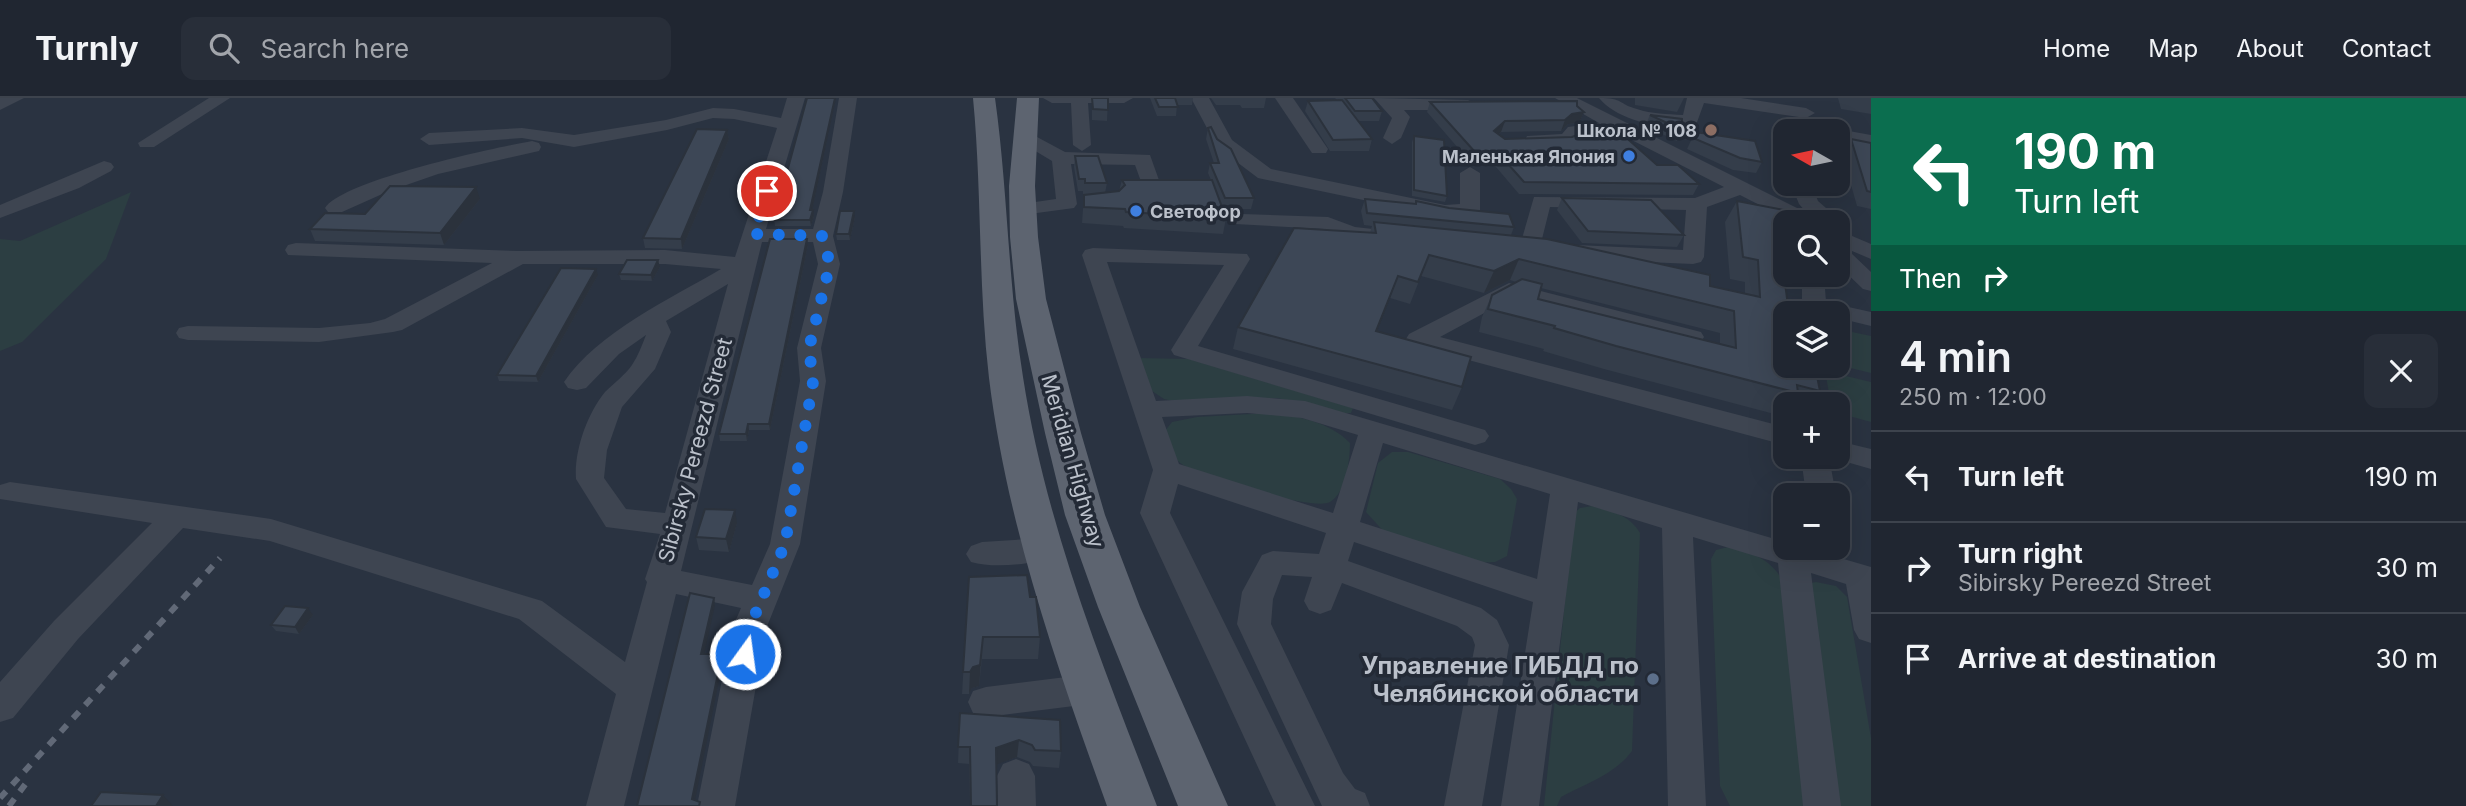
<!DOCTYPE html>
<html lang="en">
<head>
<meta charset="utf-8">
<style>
	:root { --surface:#202631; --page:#282e39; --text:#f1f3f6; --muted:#a2a5ab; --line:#3d434d }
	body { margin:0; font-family:Inter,sans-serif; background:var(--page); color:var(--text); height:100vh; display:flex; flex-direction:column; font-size:26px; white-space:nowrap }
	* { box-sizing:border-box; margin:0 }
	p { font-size:23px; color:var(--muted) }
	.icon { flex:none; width:38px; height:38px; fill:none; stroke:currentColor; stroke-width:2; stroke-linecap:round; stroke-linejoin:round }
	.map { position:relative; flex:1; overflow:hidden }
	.drawer { display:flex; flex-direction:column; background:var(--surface); width:595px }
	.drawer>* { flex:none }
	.top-card { background:#0b6e4f; color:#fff; overflow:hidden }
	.needle { width:46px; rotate:279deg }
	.fabs { position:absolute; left:1773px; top:21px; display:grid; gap:14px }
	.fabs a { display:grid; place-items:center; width:77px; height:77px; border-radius:14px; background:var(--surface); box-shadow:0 7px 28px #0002,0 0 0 2px var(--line); font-size:35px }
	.pin { position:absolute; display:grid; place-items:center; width:60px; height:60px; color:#fff; margin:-30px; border:4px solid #fff; border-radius:50%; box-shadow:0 2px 7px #0007 }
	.me { position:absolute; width:77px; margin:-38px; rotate:14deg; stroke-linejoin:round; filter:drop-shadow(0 0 5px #0008) }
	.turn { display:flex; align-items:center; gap:24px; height:147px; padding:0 28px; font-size:32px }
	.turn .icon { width:91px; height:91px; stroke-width:2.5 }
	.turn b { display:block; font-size:49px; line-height:60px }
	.then { display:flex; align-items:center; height:66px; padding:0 28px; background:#0003; gap:14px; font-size:26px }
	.round { display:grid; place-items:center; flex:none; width:74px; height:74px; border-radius:14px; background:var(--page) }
	.head { display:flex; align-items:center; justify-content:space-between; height:119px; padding:0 28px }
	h1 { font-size:42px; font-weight:600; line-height:52px }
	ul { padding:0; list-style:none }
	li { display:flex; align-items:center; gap:21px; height:91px; padding:0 28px; border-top:2px solid var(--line) }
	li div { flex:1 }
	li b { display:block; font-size:26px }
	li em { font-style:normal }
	header { display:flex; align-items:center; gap:42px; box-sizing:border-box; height:98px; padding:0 35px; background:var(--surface); border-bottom:2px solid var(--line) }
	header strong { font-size:33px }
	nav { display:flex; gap:38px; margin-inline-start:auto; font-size:24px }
	.search { width:490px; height:63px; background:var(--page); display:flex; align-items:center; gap:18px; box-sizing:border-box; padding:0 24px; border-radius:14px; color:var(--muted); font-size:26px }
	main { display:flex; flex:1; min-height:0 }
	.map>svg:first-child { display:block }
</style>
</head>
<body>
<header>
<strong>Turnly</strong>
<div class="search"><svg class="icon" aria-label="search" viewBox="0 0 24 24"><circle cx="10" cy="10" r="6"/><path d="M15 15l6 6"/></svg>Search here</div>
<nav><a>Home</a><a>Map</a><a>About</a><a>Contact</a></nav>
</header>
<main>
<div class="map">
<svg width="1871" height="708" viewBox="0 0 1871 708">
	<rect width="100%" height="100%" fill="#2a3341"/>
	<g fill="#2c3e42">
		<path d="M131 94 106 161 22 244 0 253V141L20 143Z"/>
		<path d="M1838 231 1871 238V275L1838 267Z"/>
		<path d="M1138 260 1189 261 1353 310 1351 315H1344L1277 300 1173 303 1164 301 1149 291Z"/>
		<path d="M1825 273 1871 284V324L1838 315V306H1831Z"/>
		<path d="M1269 315C1297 318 1330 324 1350 345 1350 362 1346 395 1330 404 1314 414 1192 378 1178 363 1171 355 1169 343 1165 333L1172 324 1197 319Z"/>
		<path d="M1392 354H1408L1500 381 1511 391 1517 401 1507 458 1495 464 1475 465 1387 437 1366 414 1378 365Z"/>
		<path d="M1592 408C1612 414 1629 416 1640 435L1632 653C1614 677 1587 685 1561 699L1557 708H1544L1574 415 1580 410Z"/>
		<path d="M1728 449C1752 455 1770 460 1783 483L1807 708H1730L1720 688 1711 461 1716 452Z"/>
		<path d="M1816 484 1836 488 1847 499 1871 640V708H1835L1811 485Z"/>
	</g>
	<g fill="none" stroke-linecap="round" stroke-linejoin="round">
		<g fill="#3e4551" fill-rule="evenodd">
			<path d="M0 0H24L0 12Z"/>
			<path d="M209 0H230L154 49H140L138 45Z"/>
			<path d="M787 0H805L766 131H813L823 94 839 0H857L843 94 833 138 840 166 821 250 826 283 800 446 766 531 735 708H697L732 531 741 510 676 496 624 708H586L616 596 519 521 270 443 183 430 78 541 13 620 0 624V584L54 523 152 425 0 401V387L10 384 271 421 542 503 625 564 647 484 645 481 660 436 606 429 576 381C574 353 587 316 605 294 614 285 625 277 632 267 638 258 642 247 646 237L619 256 586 290 577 292 568 290 564 284C598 234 670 201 721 171L665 166H523L402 232 393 234 319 244 188 242 179 240 176 235 179 230 188 228 319 230 370 225 385 221 492 165 288 157 285 152 288 147 296 145 518 153 665 152 735 159 777 30 734 21 713 20 667 32 574 49 522 40 429 47 420 41 429 35 522 30 574 37 666 22 713 10 734 11 781 20ZM762 144H813L818 166 797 250 800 283 770 446 752 487 681 473ZM728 186 665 415 626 411 604 380 607 352 622 309 655 271 671 234 666 223Z"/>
			<path d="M1043 0H1133L1124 5H1088L1091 47 1082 53 1073 47 1071 5H1052Z"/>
			<path d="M1191 0H1209L1232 42 1271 71 1445 107 1460 106V75L1470 69 1480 75V112L1477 116 1445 119 1258 80 1217 49Z"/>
			<path d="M1275 0H1293L1328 51 1326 55H1312Z"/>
			<path d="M1374 0 1468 2 1477 7 1468 12H1404L1410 19 1401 40 1392 46 1383 40 1392 20Z"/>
			<path d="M1555 0H1577L1807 115 1799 106 1791 86H1811L1818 103 1842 124 1838 129V124H1793L1740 97 1707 109 1704 159 1701 164 1693 166 1577 161 1569 159 1566 154 1569 149 1577 147 1683 152 1686 112 1550 109 1538 157 1530 159 1496 154 1493 149 1496 144H1521L1534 99 1695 100 1724 89 1616 34 1580 38C1569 50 1543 50 1527 46L1525 42 1527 38 1562 36 1568 29 1599 25Z"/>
			<path d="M1599 0C1624 0 1618 6 1637 11 1652 16 1667 16 1683 17L1687 0H1741L1806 10 1815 15 1806 20 1704 5 1696 27C1669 34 1617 23 1599 0Z"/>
			<path d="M1838 31 1871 37V49L1838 42V33H1831Z"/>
			<path d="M1024 32 1065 54 1150 57 1160 85 1157 89H1143L1135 67 1071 66 1077 106 1074 110 1022 117 1015 115 1012 111 1015 107 1056 101 1052 63 1017 42 1015 38Z"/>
			<path d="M532 43 539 45 541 49 539 53 438 76 389 93 342 114H328L325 110C344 82 494 50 532 43Z"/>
			<path d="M104 63 111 65 114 69 111 73 79 90 0 120V107Z"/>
			<path d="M1242 116 1328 119 1355 129 1391 133 1394 138 1391 143 1383 144 1351 141 1324 131 1235 126 1232 122 1235 118Z"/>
			<path d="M1838 132 1871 146V161L1852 153 1851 155 1871 174V193L1863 191 1838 167Z"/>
			<path d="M1093 150 1247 156 1250 161 1198 248 1485 332 1489 338 1485 344 1475 347 1174 257 1171 252 1224 167 1107 164 1156 303 1247 298 1305 303 1785 444V450H1806L1871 469V545L1859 541 1854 532 1846 486 1811 475 1841 708H1803L1778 465 1693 439 1706 708H1668L1662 430 1578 404 1539 708H1501L1533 504 1354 444 1348 463 1481 510 1497 522 1509 547 1482 708H1444L1475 547 1472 539 1457 528 1342 485 1331 512 1320 516 1309 512 1304 503 1312 479 1282 477 1273 501 1271 526 1343 675 1355 691 1365 695 1370 708H1322L1237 526 1242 494 1262 457 1273 453 1319 456 1326 435 1178 386 1170 415 1315 708H1276L1140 415 1153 372 1082 157 1085 152ZM1247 315 1302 320 1358 337 1333 415 1179 366 1162 319ZM1383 345 1550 396 1537 481 1360 424Z"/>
			<path d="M1802 177H1824L1826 204 1871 214V228L1838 220V215L1806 213 1802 208Z"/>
			<path d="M1509 185 1701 234 1704 239 1701 244 1692 246 1512 200 1440 239 1785 329V347L1409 246 1406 241 1409 236Z"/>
			<path d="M1838 343 1871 351V371L1829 359 1836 397H1806L1801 359H1838Z"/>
			<path d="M1045 440 1056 443 1060 451 1056 459C1032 466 995 471 971 464L966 456 971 448 982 444Z"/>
			<path d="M1090 576 1102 581 1108 591 1102 601 1090 606 986 619 973 615 968 604 973 593 986 589Z"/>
			<path d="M1016 661 1029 666 1035 678 1036 708H998L997 678 1003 666Z"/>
		</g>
		<g fill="#5d6470" fill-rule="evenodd">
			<path d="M973 0H995C1008 93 1008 187 1023 279 1046 428 1103 569 1157 708H1107C1057 569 1007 427 989 280 978 187 982 93 973 0Z"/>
			<path d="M1017 0H1039L1035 88 1038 139 1046 201 1081 335 1105 417 1140 509 1228 708H1178L1098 509 1065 417 1045 335 1016 201 1010 139 1009 88Z"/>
		</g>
		<g stroke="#616977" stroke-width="6" stroke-dasharray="9 9" stroke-linecap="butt">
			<path d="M0 700 220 460"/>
			<path d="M9 708 30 680"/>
		</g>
	</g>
	<g fill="#343d4a" fill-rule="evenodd">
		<path d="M807 0H836L812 112 814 118 811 128H775L774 122Z"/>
		<path d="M1092 0H1108L1107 23 1092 22Z"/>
		<path d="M1150 0H1193L1192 7H1177L1176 18H1157Z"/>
		<path d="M1211 0H1266L1264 10H1242L1240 7H1216Z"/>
		<path d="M1335 0H1372L1382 13 1379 23H1358L1372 41 1369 53H1330L1305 13 1308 3 1337 2Z"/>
		<path d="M1635 0H1684L1677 14 1635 7Z"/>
		<path d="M1838 0H1871V16L1841 11Z"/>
		<path d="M1430 4 1577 8 1584 14 1579 25 1568 26 1561 33 1501 34 1499 36 1505 41 1657 67 1699 86 1693 97 1519 96 1496 69 1471 65 1427 14Z"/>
		<path d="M1650 17 1682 32 1677 43 1645 28Z"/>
		<path d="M1208 30 1254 100 1251 111H1223L1226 120 1223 136 1124 130 1123 128 1082 125 1084 97 1090 96H1083V93H1078L1074 69 1075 58 1107 85 1105 95 1119 93 1122 82H1211L1208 75 1210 65H1214L1206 41Z"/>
		<path d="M727 32 729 41 682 151 645 150 643 140Z"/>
		<path d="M1695 34 1762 64 1756 75 1733 72 1687 51Z"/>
		<path d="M1414 38 1447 98 1445 104 1412 98V44Z"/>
		<path d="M1851 41 1871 45V111L1857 108 1842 55Z"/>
		<path d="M1562 100 1684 137 1677 149 1582 145 1557 112Z"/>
		<path d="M480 101 444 147 315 143 310 131 365 116Z"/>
		<path d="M1365 101 1415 106 1416 103 1514 129 1511 137 1745 196V184L1730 181 1725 124 1737 103 1785 177H1795L1786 193 1785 215 1820 293 1810 306H1785V313L1782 318 1604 271 1543 253 1544 251 1479 234 1482 219 1492 197 1516 184 1510 182 1484 195 1421 178 1410 206 1390 200 1377 233 1462 289 1452 312 1233 251 1238 229 1370 135 1372 128 1364 127 1361 113ZM1541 190 1720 235V246L1538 201Z"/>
		<path d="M855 119 850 142H837L836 136Z"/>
		<path d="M807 141 808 147 770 332H749L747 343H720L719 336Z"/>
		<path d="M660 169 652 183 621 182 619 176Z"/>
		<path d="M598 177 538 284 499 283 497 277Z"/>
		<path d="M737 425 729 454 699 452 696 439Z"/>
		<path d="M969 479 1030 499 1040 539 1038 561H982L979 588 972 590 969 596H962Z"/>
		<path d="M313 517 299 536 276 533 271 527Z"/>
		<path d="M960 615 1061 653 1059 670 1033 668 1030 664 1017 659 996 666 997 708H970L969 666 958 665Z"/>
	</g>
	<g fill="#2b323c">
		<path d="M835 0H836L811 118 810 112Z"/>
		<path d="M1584 14 1579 25 1568 26 1561 33 1565 22 1572 16Z"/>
		<path d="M1505 23 1501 34 1490 44 1494 33Z"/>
		<path d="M727 32 729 41 682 151 681 141Z"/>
		<path d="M476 89 480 101 444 147 440 135Z"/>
		<path d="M813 112 814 118 811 128 810 122Z"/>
		<path d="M854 113 855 119 850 142 849 136Z"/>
		<path d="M807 141 808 147 770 332 769 326Z"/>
		<path d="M1519 161 1510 182 1484 195 1494 173Z"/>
		<path d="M658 162 660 169 652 183 651 177Z"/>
		<path d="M596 171 598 177 538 284 536 278Z"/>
		<path d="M1398 178 1390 200 1368 256 1376 233Z"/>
		<path d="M748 326 749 332 747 343 746 336Z"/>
		<path d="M735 412 737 425 729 454 726 441Z"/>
		<path d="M714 500 715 507 703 562 701 556Z"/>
		<path d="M308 510 313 517 299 536 295 529Z"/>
		<path d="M983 539 979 588 972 590 969 596 970 574Z"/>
		<path d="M722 556 723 563 694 707 692 701Z"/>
		<path d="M1019 642 1017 659 995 667 996 650Z"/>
		<path d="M163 697 173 708H156Z"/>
	</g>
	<g fill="#3d4756" stroke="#2b323c" stroke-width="2">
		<path d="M807 0H835L810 112H813L810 122H774Z"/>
		<path d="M1092 0H1108V12L1093 11Z"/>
		<path d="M1155 0H1175L1178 9H1159Z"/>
		<path d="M1345 0H1372L1382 13H1355Z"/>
		<path d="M1342 2 1372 41 1333 42 1308 3Z"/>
		<path d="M1577 3V8L1584 14 1572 16 1565 22 1505 23 1494 33 1505 41 1572 39 1580 36 1586 30 1612 27 1657 67H1678L1699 86 1524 84 1500 57 1475 54 1430 4Z"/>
		<path d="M1650 17 1682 21V32Z"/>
		<path d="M1211 29 1217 41 1231 51 1254 100H1225L1210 65H1219L1208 30Z"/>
		<path d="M697 31 727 32 681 141 643 140Z"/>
		<path d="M1695 34 1755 43 1762 64 1740 60 1693 40Z"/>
		<path d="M1414 38 1444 42 1447 98 1414 92Z"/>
		<path d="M1851 41 1871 45V94L1867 93Z"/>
		<path d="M1075 58H1098L1107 85H1085V81H1079Z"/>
		<path d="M1122 82H1212L1226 120 1126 114 1125 111 1084 109V97L1119 93 1125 87Z"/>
		<path d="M390 88 476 89 440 135 310 131 325 115 365 116Z"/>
		<path d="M1562 100 1651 102 1684 137 1588 133Z"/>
		<path d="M1365 101 1416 106V103L1449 110 1509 116 1514 129 1367 115Z"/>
		<path d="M1737 103 1789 113 1790 124H1785V177H1790L1791 186 1785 185 1789 215H1785V268H1815L1820 293 1797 287 1798 295 1616 248 1554 230 1555 228 1488 211 1492 197 1522 181 1542 186 1538 201 1736 250 1734 213 1519 161 1494 173 1429 157 1418 184 1398 178 1376 233 1471 259 1462 289 1238 229 1294 130 1376 135 1374 124 1547 141 1710 177V188L1760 199 1758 162 1743 159Z"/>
		<path d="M840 113H854L849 136H836Z"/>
		<path d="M770 141H807L769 326H748L746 336H719Z"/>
		<path d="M627 162H658L651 177 619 176Z"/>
		<path d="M561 170 596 171 536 278 497 277Z"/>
		<path d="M705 411 735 412 726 441 696 439Z"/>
		<path d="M1027 477 1030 499H1036L1040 539H983L980 567 973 569 970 574H963L969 479Z"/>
		<path d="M690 495 714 500 701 556H722L692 701 700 704 699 708H637Z"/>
		<path d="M285 508 308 510 295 529 271 527Z"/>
		<path d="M960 615 1060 622 1061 653 1035 652 1032 647 1019 642 996 650 997 708H971L970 649H958Z"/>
		<path d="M101 694 163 697 156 708H91Z"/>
	</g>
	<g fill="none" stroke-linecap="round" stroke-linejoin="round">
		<path stroke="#1a73e8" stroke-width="12" stroke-dasharray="0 21.6" d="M745 556 749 531 785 446 813 284 809 250 830 166 822 138 754 136 767 93"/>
	</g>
	<circle fill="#8d6e63" stroke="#232a36" stroke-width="2.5" cx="1711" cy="32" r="7"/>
	<g fill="#3f7fe0" stroke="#232a36" stroke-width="2.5">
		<circle cx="1629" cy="58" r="7"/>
		<circle cx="1136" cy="113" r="7"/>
	</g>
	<circle fill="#5c6f8a" stroke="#232a36" stroke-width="2.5" cx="1653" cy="581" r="7"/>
	<g text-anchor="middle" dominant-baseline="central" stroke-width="7" stroke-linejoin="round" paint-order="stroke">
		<g font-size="18" font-weight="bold" fill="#bbc1cb" stroke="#232a36" text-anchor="end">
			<text x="1697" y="32">Школа № 108</text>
			<text x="1615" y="58">Маленькая Япония</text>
			<text x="1150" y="113" text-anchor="start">Светофор</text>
		</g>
		<g font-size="21" fill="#bbc1cb" stroke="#232a36">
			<text transform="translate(695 352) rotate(-75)">Sibirsky Pereezd Street</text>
			<text transform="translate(1073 363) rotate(74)">Meridian Highway</text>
		</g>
		<g font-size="24" font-weight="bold" fill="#bbc1cb" stroke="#232a36" text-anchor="end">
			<text x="1639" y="567">Управление ГИБДД по<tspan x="1639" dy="28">Челябинской области</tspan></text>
		</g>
	</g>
</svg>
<div class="fabs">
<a><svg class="needle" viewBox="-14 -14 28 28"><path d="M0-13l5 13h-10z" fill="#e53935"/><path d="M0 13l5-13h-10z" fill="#a2a5ab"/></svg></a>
<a><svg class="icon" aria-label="search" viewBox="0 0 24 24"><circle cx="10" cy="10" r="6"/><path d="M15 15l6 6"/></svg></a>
<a><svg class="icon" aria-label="layers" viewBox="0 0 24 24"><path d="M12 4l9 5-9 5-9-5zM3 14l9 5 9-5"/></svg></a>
<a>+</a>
<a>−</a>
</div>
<div class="pin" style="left:767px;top:93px;background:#d93025"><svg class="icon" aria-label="arrive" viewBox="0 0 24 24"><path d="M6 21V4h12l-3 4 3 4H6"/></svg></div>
<svg class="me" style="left:745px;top:556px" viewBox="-20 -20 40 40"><circle r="17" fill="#1a73e8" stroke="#fff" stroke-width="3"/><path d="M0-11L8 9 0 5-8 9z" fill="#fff"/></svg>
</div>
<section class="drawer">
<div class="top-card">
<div class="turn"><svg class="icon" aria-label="left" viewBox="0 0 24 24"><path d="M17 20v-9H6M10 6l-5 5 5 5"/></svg><div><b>190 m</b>Turn left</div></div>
<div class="then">Then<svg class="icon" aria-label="right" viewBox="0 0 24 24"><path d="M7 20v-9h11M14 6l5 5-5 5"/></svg></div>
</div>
<div class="head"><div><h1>4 min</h1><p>250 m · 12:00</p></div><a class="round"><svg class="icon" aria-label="close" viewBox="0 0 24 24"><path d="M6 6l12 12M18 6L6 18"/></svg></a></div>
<ul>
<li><svg class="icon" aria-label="left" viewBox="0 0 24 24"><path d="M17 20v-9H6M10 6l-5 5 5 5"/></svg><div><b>Turn left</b></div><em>190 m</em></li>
<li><svg class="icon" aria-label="right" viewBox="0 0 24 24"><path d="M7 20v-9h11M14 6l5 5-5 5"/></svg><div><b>Turn right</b><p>Sibirsky Pereezd Street</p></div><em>30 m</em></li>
<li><svg class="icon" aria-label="arrive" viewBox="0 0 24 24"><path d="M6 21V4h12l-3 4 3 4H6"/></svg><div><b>Arrive at destination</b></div><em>30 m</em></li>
</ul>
</section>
</main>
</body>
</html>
